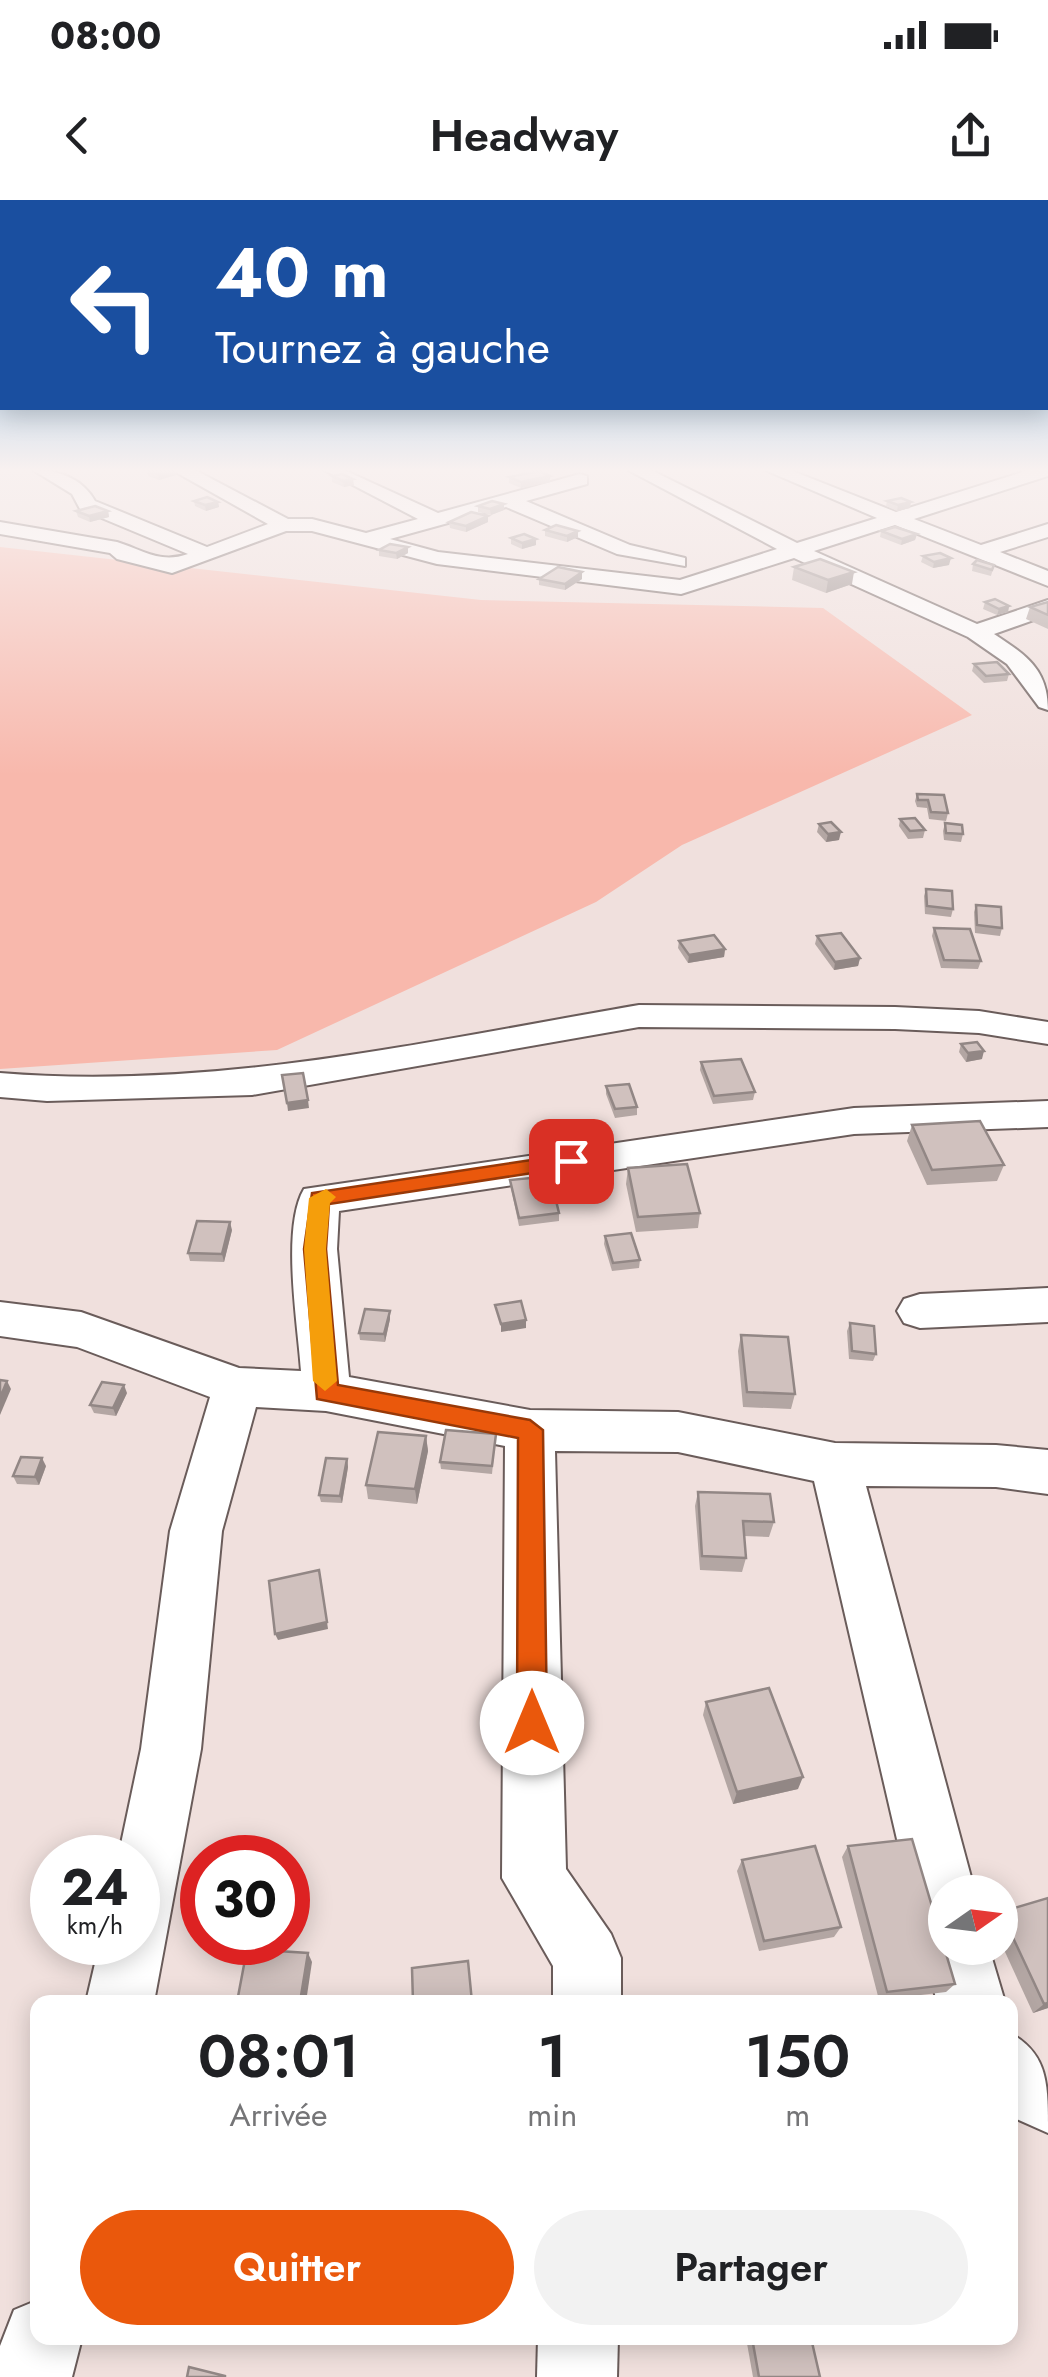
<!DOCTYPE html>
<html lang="fr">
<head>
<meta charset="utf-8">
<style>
	:root { --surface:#fff; --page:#f2f2f2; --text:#202124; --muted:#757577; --accent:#ea580c }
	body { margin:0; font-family:Jost,sans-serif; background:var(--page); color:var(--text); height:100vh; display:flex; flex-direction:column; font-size:38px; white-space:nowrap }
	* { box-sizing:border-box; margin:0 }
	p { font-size:32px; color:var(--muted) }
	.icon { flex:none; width:55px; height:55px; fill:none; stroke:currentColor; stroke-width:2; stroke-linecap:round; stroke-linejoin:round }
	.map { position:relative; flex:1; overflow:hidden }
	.drawer { position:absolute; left:30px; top:1795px; width:988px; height:350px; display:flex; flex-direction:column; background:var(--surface); border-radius:20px; box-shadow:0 5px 25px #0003 }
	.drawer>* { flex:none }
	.banner { position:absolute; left:0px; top:0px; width:1050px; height:210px; box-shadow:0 5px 25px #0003; background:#1a4fa0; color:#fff; overflow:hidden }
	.needle { width:65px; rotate:76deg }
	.buttons { position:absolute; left:928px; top:1675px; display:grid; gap:20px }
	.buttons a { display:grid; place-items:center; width:90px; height:90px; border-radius:50%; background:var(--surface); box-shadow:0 5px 25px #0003; font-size:50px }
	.speed { position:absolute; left:30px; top:1635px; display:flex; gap:20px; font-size:50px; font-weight:700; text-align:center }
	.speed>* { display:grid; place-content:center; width:130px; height:130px; border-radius:50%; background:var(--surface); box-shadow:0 5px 25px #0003; line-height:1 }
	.speed small { font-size:25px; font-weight:400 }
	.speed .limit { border:15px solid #d22; background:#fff; color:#111 }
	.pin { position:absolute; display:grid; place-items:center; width:85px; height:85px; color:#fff; margin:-42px; border-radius:20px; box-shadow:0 5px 15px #0006 }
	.me { position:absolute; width:110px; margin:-55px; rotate:0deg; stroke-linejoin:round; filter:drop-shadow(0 0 8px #0008) }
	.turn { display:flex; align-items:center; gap:35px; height:210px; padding:0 50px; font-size:45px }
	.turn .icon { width:130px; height:130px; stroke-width:2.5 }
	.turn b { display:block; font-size:70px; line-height:85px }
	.eta { display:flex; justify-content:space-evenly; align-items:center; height:170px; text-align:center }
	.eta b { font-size:60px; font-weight:600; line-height:70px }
	.primary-button { display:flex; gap:20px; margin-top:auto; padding:20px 50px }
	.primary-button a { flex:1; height:115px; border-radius:60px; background:var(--accent); color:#fff; font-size:40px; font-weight:600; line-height:115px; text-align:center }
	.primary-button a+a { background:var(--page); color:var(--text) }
	.status { display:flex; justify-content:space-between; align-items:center; height:70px; padding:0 50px; background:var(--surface); direction:ltr }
	.status svg { height:28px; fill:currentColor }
	header { display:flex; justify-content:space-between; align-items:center; height:130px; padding:0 50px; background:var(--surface); font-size:45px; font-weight:600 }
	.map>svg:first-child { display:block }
</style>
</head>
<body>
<div class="status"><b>08:00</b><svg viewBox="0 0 49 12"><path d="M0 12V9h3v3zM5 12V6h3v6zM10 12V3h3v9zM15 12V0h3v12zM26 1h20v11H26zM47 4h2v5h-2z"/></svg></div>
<header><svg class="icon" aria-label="back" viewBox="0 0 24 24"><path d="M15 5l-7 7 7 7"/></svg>Headway<svg class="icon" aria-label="share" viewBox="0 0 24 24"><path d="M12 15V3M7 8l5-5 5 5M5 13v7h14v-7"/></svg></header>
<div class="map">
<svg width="1048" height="2177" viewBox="0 0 1048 2177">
	<rect width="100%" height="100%" fill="#f0e0dd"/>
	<path fill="#f8b8ac" d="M0 347 481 400 823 408 972 515 682 645 596 702 277 850 0 869Z"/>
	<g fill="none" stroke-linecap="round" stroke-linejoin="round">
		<g stroke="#6a5c5a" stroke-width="4">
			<g id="minor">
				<path d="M33 270C58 270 82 278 95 301L207 347 268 324 172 270H195L288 319H312L366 333 418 319 324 270H344L438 313 580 274 587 276V284L526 301 630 345 685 358V366L617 354 506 307 390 339 438 352 680 380 777 349 628 270H651L797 343 877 318 765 270H790L896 312 1029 270H1048V276L914 319 981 345 1048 324V337L1000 352 1048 371V386L895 325 814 351 977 424 1048 400V415L994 434C1026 455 1048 469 1048 510L1039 507 1007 464 968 437 794 358 681 394 437 364 312 331H286L172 373 117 359 110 353 0 334V322L117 342C143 350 160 364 188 354L80 309 72 294Z"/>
				<path d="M639 805 895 807 979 811 1048 822V844L979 833 895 829 639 827 252 895 47 901 0 897V873C215 891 428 841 639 805Z"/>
				<path d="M1048 901V927L854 934 339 1011 337 1049 349 1177 530 1210 678 1212 835 1243 996 1245 1048 1250V1294L996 1287 866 1286 975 1692H945V1748H989L1005 1802H937L923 1748 930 1730 922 1727 912 1704 814 1281 678 1252 555 1251 566 1669 611 1734 621 1758V1802H553V1766L502 1678 505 1246 326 1211 256 1207 222 1331 201 1549 154 1802H86L100 1742H138V1658H118L141 1549 170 1331 210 1197 77 1147 0 1136V1102L81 1112 239 1168 301 1171C298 1125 281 1028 304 989L854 908Z"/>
				<path d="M1048 1088V1122L920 1128 904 1123 897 1111 904 1099 920 1094Z"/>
				<path d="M1010 1833C1048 1854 1048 1883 1048 1933L1010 1916Z"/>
				<path d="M38 2100V2138H82L72 2177H0V2146L14 2110Z"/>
				<path d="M538 2138H618L617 2177H537Z"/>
			</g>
		</g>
		<use href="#minor" fill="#fff" fill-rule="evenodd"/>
	</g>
	<g fill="#b3a6a3">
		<path d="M147 270H175L176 275 159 280 148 276Z"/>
		<path d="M332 276 354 285 344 287 332 282Z"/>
		<path d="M509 277 550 282 521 288 509 283Z"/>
		<path d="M194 301 218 302 219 307 206 311 195 306Z"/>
		<path d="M887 301 910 308 897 311 886 306Z"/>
		<path d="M478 306 504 310 491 315 478 312Z"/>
		<path d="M76 311H108L109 317 90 322 78 317Z"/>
		<path d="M449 322H488L466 332 450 328Z"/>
		<path d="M545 330 578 337 567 342 545 336Z"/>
		<path d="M881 331 917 334 915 340 901 345 880 337Z"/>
		<path d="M511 338 536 345 522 349 511 344Z"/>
		<path d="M379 350 408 353 397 359 379 356Z"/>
		<path d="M923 356 949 365 933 368 921 362Z"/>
		<path d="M973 364 994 365 991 376 972 371Z"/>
		<path d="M794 367 852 384 826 393 792 380Z"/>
		<path d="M582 372V379L565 390 539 385V379Z"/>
		<path d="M985 402 1009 406 1008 412 997 415 983 409Z"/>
		<path d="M1048 402V429L1026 419 1030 407Z"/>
		<path d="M974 464 1009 474 1007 481 984 483 972 471Z"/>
		<path d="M917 594 948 613 946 621 929 619 927 608 917 607 915 601Z"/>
		<path d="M900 619 925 630 923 638 908 639 899 626Z"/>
		<path d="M945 623 963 634 961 642 944 640 943 631Z"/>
		<path d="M819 624 839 640 826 642 817 632Z"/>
		<path d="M926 689 953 709 951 717 925 714 924 696Z"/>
		<path d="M976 705 1002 728 1000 736 975 733 974 712Z"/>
		<path d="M934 728 981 761 978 769 941 768 932 736Z"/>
		<path d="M817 736 860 758 858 766 834 770 815 744Z"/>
		<path d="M679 741 725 749 724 757 688 763 678 748Z"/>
		<path d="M961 844 982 859 966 862 959 852Z"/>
		<path d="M701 862 755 892 753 900 713 904 700 870Z"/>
		<path d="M606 886 637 907V915L615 918 606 894Z"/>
		<path d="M912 925 1004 965 997 981 927 985 907 941Z"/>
		<path d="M628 968 700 1013 698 1028 636 1032 626 984Z"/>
		<path d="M510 980 559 1013V1021L519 1026 511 988Z"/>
		<path d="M232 1030 224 1062 190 1061 188 1053Z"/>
		<path d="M605 1036 640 1060 639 1068 612 1071 604 1044Z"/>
		<path d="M390 1111V1119L385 1142 360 1140 359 1133Z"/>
		<path d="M850 1123 876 1154 873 1161 849 1159 847 1131Z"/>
		<path d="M741 1135 795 1194 791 1209 743 1207 738 1151Z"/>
		<path d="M127 1193 116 1216 94 1213 90 1205Z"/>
		<path d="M496 1234 492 1274 441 1269 440 1262Z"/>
		<path d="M426 1236 428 1251 417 1304 368 1299 366 1285Z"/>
		<path d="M347 1259 348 1267 342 1303 321 1302 319 1295Z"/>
		<path d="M46 1266 39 1285 17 1284 13 1276Z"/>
		<path d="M698 1292 774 1322 769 1337 744 1336 746 1358 742 1372 700 1370 695 1306Z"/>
		<path d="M706 1502 798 1589 733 1604 703 1515Z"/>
		<path d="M848 1646 955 1784 946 1792 879 1800 842 1657Z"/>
		<path d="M742 1660 841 1727 834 1737 759 1751 737 1671Z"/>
		<path d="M1001 1712 1048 1808 1033 1813 1000 1741Z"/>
		<path d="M746 2138H811L820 2177H753Z"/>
	</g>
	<g fill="#928785">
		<path d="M175 270 176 275 159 280 158 274Z"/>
		<path d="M550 276V282L521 288V282Z"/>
		<path d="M353 279 354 285 344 287 343 281Z"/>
		<path d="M218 302 219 307 206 311 205 305Z"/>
		<path d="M911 302 910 308 897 311 898 305Z"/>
		<path d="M504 304V310L491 315 490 309Z"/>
		<path d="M108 311 109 317 90 322 89 316Z"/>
		<path d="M488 316V322L466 332V326Z"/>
		<path d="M578 331V337L567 342V336Z"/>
		<path d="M917 334 915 340 901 345 902 339Z"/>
		<path d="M536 339V345L522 349V343Z"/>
		<path d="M408 347V353L397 359 396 353Z"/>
		<path d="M951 358 949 365 933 368 934 362Z"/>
		<path d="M582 372V379L565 390V384Z"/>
		<path d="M854 372 852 384 826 393 828 380Z"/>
		<path d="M1009 406 1008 412 997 415 999 409Z"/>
		<path d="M841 632 839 640 826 642 828 634Z"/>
		<path d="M725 749 724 757 688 763 689 755Z"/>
		<path d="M860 758 858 766 834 770 835 762Z"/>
		<path d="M984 851 982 859 966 862 968 853Z"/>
		<path d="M308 900 309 908 288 911 287 903Z"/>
		<path d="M230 1022 232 1030 224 1062 222 1054Z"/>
		<path d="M390 1111V1119L385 1142 384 1134Z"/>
		<path d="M526 1120V1128L501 1132V1124Z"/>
		<path d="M7 1181 11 1189 0 1215V1198Z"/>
		<path d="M124 1185 127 1193 116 1216 113 1208Z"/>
		<path d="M426 1236 428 1251 417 1304 415 1289Z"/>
		<path d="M42 1258 46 1266 39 1285 35 1277Z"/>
		<path d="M347 1259 348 1267 342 1303 340 1296Z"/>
		<path d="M321 1378 328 1429 278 1440 275 1434Z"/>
		<path d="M803 1577 798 1589 733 1604 737 1592Z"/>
		<path d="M308 1753 312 1762 306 1802H300Z"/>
		<path d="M1048 1803V1808L1033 1813 1044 1804Z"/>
	</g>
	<g fill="#d0c1be" stroke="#928785" stroke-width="2.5">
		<path d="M147 270H174L158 274Z"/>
		<path d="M539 271 550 276 521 282 509 277Z"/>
		<path d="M342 274 353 279 343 281 332 276Z"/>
		<path d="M207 297 218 302 205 305 194 301Z"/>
		<path d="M901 298 911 302 898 305 887 301Z"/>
		<path d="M492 301 504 304 490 309 478 306Z"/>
		<path d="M95 306 108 311 89 316 76 311Z"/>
		<path d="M471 312 488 316 466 326 449 322Z"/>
		<path d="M556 325 578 331 567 336 545 330Z"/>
		<path d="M895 327 917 334 902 339 881 331Z"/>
		<path d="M524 334 536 339 522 343 511 338Z"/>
		<path d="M390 344 408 347 396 353 379 350Z"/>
		<path d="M940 353 951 358 934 362 923 356Z"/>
		<path d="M820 359 854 372 828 380 794 367Z"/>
		<path d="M977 360 994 365 992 370 973 364Z"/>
		<path d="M558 367 582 372 565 384 539 379Z"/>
		<path d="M995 399 1009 406 999 409 985 402Z"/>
		<path d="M1048 402V415L1030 407Z"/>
		<path d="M997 462 1009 474 986 476 974 464Z"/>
		<path d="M917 594 944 595 948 613 931 612 928 600H918Z"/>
		<path d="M915 618 925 630 910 631 900 619Z"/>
		<path d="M831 622 841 632 828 634 819 624Z"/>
		<path d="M945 623 962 625 963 634 946 633Z"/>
		<path d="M926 689 952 691 953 709 927 706Z"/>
		<path d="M976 705 1001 707 1002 728 977 725Z"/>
		<path d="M934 728 970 729 981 761 944 760Z"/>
		<path d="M841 733 860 758 835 762 817 736Z"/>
		<path d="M714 735 725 749 689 755 679 741Z"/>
		<path d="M977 842 984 851 968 853 961 844Z"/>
		<path d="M741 859 755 892 714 896 701 862Z"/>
		<path d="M303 873 308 900 287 903 282 875Z"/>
		<path d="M629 884 637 907 615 909 606 886Z"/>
		<path d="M980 921 1004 965 932 970 912 925Z"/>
		<path d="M687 964 700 1013 638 1017 628 968Z"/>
		<path d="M550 976 559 1013 519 1018 510 980Z"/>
		<path d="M197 1021 230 1022 222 1054 188 1053Z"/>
		<path d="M631 1033 640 1060 613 1063 605 1036Z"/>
		<path d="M521 1101 526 1120 501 1124 495 1105Z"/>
		<path d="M365 1109 390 1111 384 1134 359 1133Z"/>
		<path d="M850 1123 874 1126 876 1154 852 1151Z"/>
		<path d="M741 1135 788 1137 795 1194 747 1192Z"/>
		<path d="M0 1180 7 1181 0 1198Z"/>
		<path d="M102 1182 124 1185 113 1208 90 1205Z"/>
		<path d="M446 1230 496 1234 492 1266 440 1262Z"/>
		<path d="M378 1232 426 1236 415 1289 366 1285Z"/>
		<path d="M21 1257 42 1258 35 1277 13 1276Z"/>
		<path d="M326 1258 347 1259 340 1296 319 1295Z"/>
		<path d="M698 1292 770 1294 774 1322 743 1321 746 1358 702 1356Z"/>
		<path d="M319 1370 327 1422 275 1434 269 1381Z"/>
		<path d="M769 1488 803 1577 737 1592 706 1502Z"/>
		<path d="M912 1639 955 1784 887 1792 848 1646Z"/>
		<path d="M815 1646 841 1727 764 1741 742 1660Z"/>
		<path d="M1048 1698V1803L1044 1804 1001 1712Z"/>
		<path d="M247 1749 308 1753 300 1802H237Z"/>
		<path d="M468 1761 472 1802H413L412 1768Z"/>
		<path d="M752 2138H811L820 2177H759Z"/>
		<path d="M189 2167 225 2176V2177H187Z"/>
	</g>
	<linearGradient id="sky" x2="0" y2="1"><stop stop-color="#6fb0e2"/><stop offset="0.47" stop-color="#f8f1f0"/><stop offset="1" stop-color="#f8f1f0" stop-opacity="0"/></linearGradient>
	<rect width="1048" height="575" fill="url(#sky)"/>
	<path fill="#ea580c" stroke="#983908" stroke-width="2.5" d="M571 954 578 956V966L329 1004 326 1049 338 1185 530 1220 543 1230 547 1523 543 1533 532 1537 521 1533 517 1523 518 1238 317 1199 304 1049 312 993Z"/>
	<path fill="#f59e0b" d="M326 989 336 997 330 1003 326 1049 337 1181 325 1191 313 1181 304 1049 309 998Z"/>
</svg>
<div class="buttons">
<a><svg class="needle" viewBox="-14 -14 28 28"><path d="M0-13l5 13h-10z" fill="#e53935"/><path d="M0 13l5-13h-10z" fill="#757577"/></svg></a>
</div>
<div class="speed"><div>24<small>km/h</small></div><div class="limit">30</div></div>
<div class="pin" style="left:571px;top:961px;background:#d93025"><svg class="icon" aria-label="arrive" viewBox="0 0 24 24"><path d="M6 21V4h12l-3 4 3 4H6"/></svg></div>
<svg class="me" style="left:532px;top:1523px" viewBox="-20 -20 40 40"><circle r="19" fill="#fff"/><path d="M0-13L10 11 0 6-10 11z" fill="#ea580c"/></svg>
<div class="banner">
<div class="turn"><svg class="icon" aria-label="left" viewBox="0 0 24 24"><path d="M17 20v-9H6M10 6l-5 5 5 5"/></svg><div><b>40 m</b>Tournez à gauche</div></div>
</div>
<section class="drawer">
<div class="eta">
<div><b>08:01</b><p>Arrivée</p></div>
<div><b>1</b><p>min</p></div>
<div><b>150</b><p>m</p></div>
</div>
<div class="primary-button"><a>Quitter</a><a>Partager</a></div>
</section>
</div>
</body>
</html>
